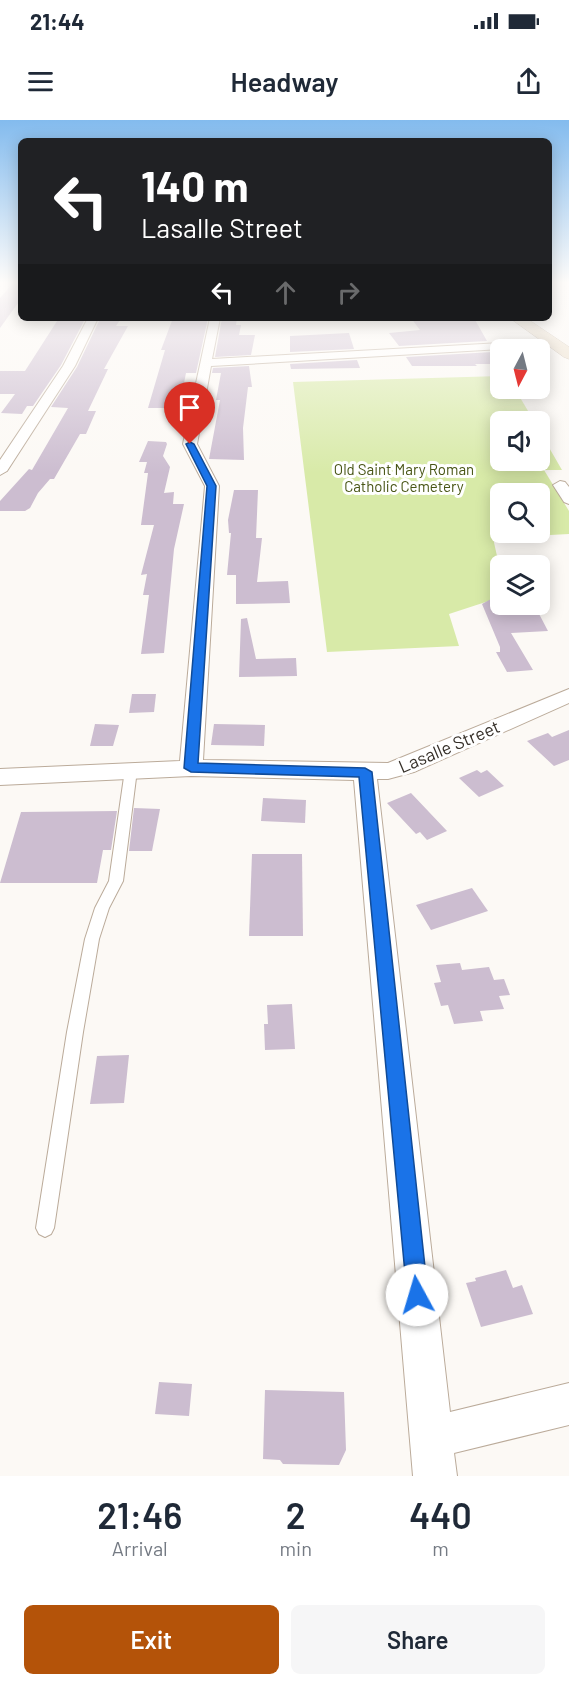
<!DOCTYPE html>
<html lang="en">
<head>
<meta charset="utf-8">
<style>
	:root { --surface:#fff; --page:#f6f6f7; --text:#1f2937; --muted:#747a83; --accent:#b45309 }
	body { margin:0; font-family:Barlow,sans-serif; background:var(--page); color:var(--text); height:100vh; display:flex; flex-direction:column; font-size:22px; white-space:nowrap }
	* { box-sizing:border-box; margin:0 }
	p { font-size:20px; color:var(--muted) }
	.icon { flex:none; width:33px; height:33px; fill:none; stroke:currentColor; stroke-width:2; stroke-linecap:round; stroke-linejoin:round }
	.map { position:relative; height:1356px; overflow:hidden }
	.side { display:flex; flex-direction:column; background:var(--surface); flex:1 }
	.side>* { flex:none }
	.top-card { position:absolute; left:18px; top:18px; width:534px; height:183px; border-radius:9px; box-shadow:0 3px 15px #0003; background:#202124; color:#fff; overflow:hidden }
	.needle { width:39px; rotate:187deg }
	.fabs { position:absolute; left:490px; top:219px; display:grid; gap:12px }
	.fabs a { display:grid; place-items:center; width:60px; height:60px; border-radius:9px; background:var(--surface); box-shadow:0 3px 15px #0003; font-size:30px }
	.pin { position:absolute; display:grid; place-items:center; width:51px; height:51px; color:#fff; margin:-62px -26px; border-radius:50% 50% 50% 0; rotate:-45deg; box-shadow:0 0 6px #0007 }
	.pin .icon { rotate:45deg }
	.me { position:absolute; width:66px; margin:-33px; rotate:354deg; stroke-linejoin:round; filter:drop-shadow(0 0 4px #0008) }
	.turn { display:flex; align-items:center; gap:21px; height:126px; padding:0 24px; font-size:27px }
	.turn .icon { width:78px; height:78px; stroke-width:2.5 }
	.turn b { display:block; font-size:42px; line-height:51px }
	.lanes { display:flex; align-items:center; height:57px; padding:0 24px; background:#0003; justify-content:center; gap:30px; direction:ltr }
	.lanes .off { opacity:.35 }
	.eta { display:flex; justify-content:space-evenly; align-items:center; height:102px; text-align:center }
	.eta b { font-size:36px; font-weight:600; line-height:42px }
	.action { display:flex; gap:12px; margin-top:auto; padding:12px 24px }
	.action a { flex:1; height:69px; border-radius:9px; background:var(--accent); color:#fff; font-size:24px; font-weight:600; line-height:69px; text-align:center }
	.action a+a { background:var(--page); color:var(--text) }
	.status { display:flex; justify-content:space-between; align-items:center; height:42px; padding:0 30px; background:var(--surface); direction:ltr }
	.status svg { height:16px; fill:currentColor }
	header { display:flex; justify-content:space-between; align-items:center; height:78px; padding:0 24px; background:var(--surface); font-size:27px; font-weight:600 }
	.map>svg:first-child { display:block }
</style>
</head>
<body>
<div class="status"><b>21:44</b><svg viewBox="0 0 49 12"><path d="M0 12V9h3v3zM5 12V6h3v6zM10 12V3h3v9zM15 12V0h3v12zM26 1h20v11H26zM47 4h2v5h-2z"/></svg></div>
<header><svg class="icon" aria-label="menu" viewBox="0 0 24 24"><path d="M4 6h16M4 12h16M4 18h16"/></svg>Headway<svg class="icon" aria-label="share" viewBox="0 0 24 24"><path d="M12 15V3M7 8l5-5 5 5M5 13v7h14v-7"/></svg></header>
<div class="map">
<svg width="569" height="1356" viewBox="0 0 569 1356">
	<rect width="100%" height="100%" fill="#fcf9f5"/>
	<path fill="#d8eaa8" fill-rule="evenodd" d="M501 256V268L515 269 534 301 501 302V340H540V312L562 350H544L569 391V414L493 418 501 454V477L449 494 459 526 327 532 293 262ZM501 374H540V412H501Z"/>
	<g fill="#ccbdd0">
		<path d="M13 163H21V179L0 208V178Z"/>
		<path d="M59 198 85 199 61 245 33 286H27L22 294 1 293 15 274H0V251H25Z"/>
		<path d="M173 198H208L196 253H186L179 288H148L165 230H161Z"/>
		<path d="M222 198H237L236 205H241L239 215H255L251 235 215 237Z"/>
		<path d="M411 198H474L487 221 399 226 389 213 420 210Z"/>
		<path d="M100 199 120 200 116 206H128L104 249H108L88 291H96L86 314H80L54 359H50L38 373 30 388 25 391H0V381L29 349 32 350 68 288 51 287 77 247Z"/>
		<path d="M349 213 354 229 290 232V216Z"/>
		<path d="M493 232 500 244H475L477 246H412L406 237Z"/>
		<path d="M357 240 360 248 291 249 290 244Z"/>
		<path d="M249 246 252 267H248L243 308 244 340 209 339 220 280H216L221 253H212L213 248Z"/>
		<path d="M148 321 166 322 167 324 163 336 170 347 164 373 174 372 173 384H184L174 429 164 533 141 534 149 475H143L147 454 141 455 154 405H141L148 353H144L147 342H139Z"/>
		<path d="M234 370H258L256 418H262L257 462 288 461 290 483 236 484V455H227L231 413H229L228 400Z"/>
		<path d="M491 479 498 492 537 490 548 511 511 513 533 550 507 552 496 532H500V527L482 484Z"/>
		<path d="M247 498 256 539 296 538 297 556 239 557 241 499Z"/>
		<path d="M132 574H156L154 592 129 593Z"/>
		<path d="M95 604 119 605 113 626H90Z"/>
		<path d="M214 604 265 605 264 626 211 625Z"/>
		<path d="M569 610V640L554 646 527 621 548 613 552 617Z"/>
		<path d="M477 650 481 653 487 650 504 666 479 677 459 658Z"/>
		<path d="M411 673 447 711 427 720 420 712 416 714 387 683Z"/>
		<path d="M263 678 306 680 305 703 261 701Z"/>
		<path d="M134 688 160 689 152 731H129Z"/>
		<path d="M117 691 111 730H103L97 763H0L21 692Z"/>
		<path d="M252 734H302L303 816H249Z"/>
		<path d="M472 768 488 791 431 810 416 785Z"/>
		<path d="M460 843 462 850 489 847 494 860 504 859 510 875 499 876 504 889 480 891 483 901 454 904 448 885 441 886 434 863 441 862 436 845Z"/>
		<path d="M292 884 295 929 265 930 264 904H268L267 885Z"/>
		<path d="M129 935 124 983 90 984 97 936Z"/>
		<path d="M506 1150 513 1168 522 1165 533 1194 481 1207 466 1163 476 1161 475 1158Z"/>
		<path d="M159 1262 192 1264 189 1296 155 1294Z"/>
		<path d="M265 1270 344 1272 346 1330 339 1345 283 1344 280 1340 263 1339Z"/>
	</g>
	<g fill="none" stroke-linecap="round" stroke-linejoin="round">
		<g stroke="#bbab9a" stroke-width="2">
			<path id="service" d="M131 646 137 650 123 761 109 788 99 819 83 912 54 1108 51 1114 45 1117 39 1114 36 1108 67 912 85 819 95 788 109 761 125 650Z"/>
		</g>
		<g stroke="#bbab9a" stroke-width="2">
			<g id="minor">
				<path d="M88 198H98L75 246 7 351 0 355V340L63 246Z"/>
				<path d="M210 198H220L212 239 554 220 559 223 554 226 211 246 197 324 219 366 203 640 388 643 569 569V583L414 652 388 659H377L450 1292 569 1263V1305L454 1333 457 1356H413L354 660 191 656 0 665V649L180 641 205 366 183 324Z"/>
				<path d="M560 361 565 362 569 367V384L564 382 553 365Z"/>
			</g>
		</g>
		<g stroke="#bbab9a" stroke-width="1">
			<path id="secondary" d="M510 198H526L569 227V239L564 237Z"/>
		</g>
		<use href="#service" fill="#fff" fill-rule="evenodd"/>
		<use href="#minor" fill="#fff" fill-rule="evenodd"/>
		<use href="#secondary" fill="#e8dac3" fill-rule="evenodd"/>
	</g>
	<linearGradient id="sky" x2="0" y2="1"><stop stop-color="#83bbee"/><stop offset="0.46" stop-color="#fefcfa"/><stop offset="1" stop-color="#fefcfa" stop-opacity="0"/></linearGradient>
	<rect width="569" height="353" fill="url(#sky)"/>
	<path fill="#1a73e8" stroke="#114b97" stroke-width="1.5" d="M190 322 194 324 216 366 198 643 365 648 372 652 428 1175 425 1182 417 1186 410 1182 407 1175 359 657 191 652 184 648 207 366 186 324Z"/>
	<g text-anchor="middle" dominant-baseline="central" stroke-width="6" stroke-linejoin="round" paint-order="stroke">
		<g font-size="15" fill="#485515" stroke="#fff">
			<text x="404" y="349">Old Saint Mary Roman<tspan x="404" dy="17">Catholic Cemetery</tspan></text>
		</g>
		<g font-size="18" fill="#363029" stroke="#fff">
			<text transform="translate(449 626) rotate(-23)">Lasalle Street</text>
		</g>
	</g>
</svg>
<div class="fabs">
<a><svg class="needle" viewBox="-14 -14 28 28"><path d="M0-13l5 13h-10z" fill="#e53935"/><path d="M0 13l5-13h-10z" fill="#747a83"/></svg></a>
<a><svg class="icon" aria-label="sound" viewBox="0 0 24 24"><path d="M4 9h4l5-4v14l-5-4H4zM17 9q2 3 0 6"/></svg></a>
<a><svg class="icon" aria-label="search" viewBox="0 0 24 24"><circle cx="10" cy="10" r="6"/><path d="M15 15l6 6"/></svg></a>
<a><svg class="icon" aria-label="layers" viewBox="0 0 24 24"><path d="M12 4l9 5-9 5-9-5zM3 14l9 5 9-5"/></svg></a>
</div>
<div class="pin" style="left:190px;top:324px;background:#d93025"><svg class="icon" aria-label="arrive" viewBox="0 0 24 24"><path d="M6 21V4h12l-3 4 3 4H6"/></svg></div>
<svg class="me" style="left:417px;top:1175px" viewBox="-20 -20 40 40"><circle r="19" fill="#fff"/><path d="M0-13L10 11 0 6-10 11z" fill="#1a73e8"/></svg>
<div class="top-card">
<div class="turn"><svg class="icon" aria-label="left" viewBox="0 0 24 24"><path d="M17 20v-9H6M10 6l-5 5 5 5"/></svg><div><b>140 m</b>Lasalle Street</div></div>
<div class="lanes"><svg class="icon" aria-label="left" viewBox="0 0 24 24"><path d="M17 20v-9H6M10 6l-5 5 5 5"/></svg><svg class="icon off" aria-label="ahead" viewBox="0 0 24 24"><path d="M12 20V5M6 11l6-6 6 6"/></svg><svg class="icon off" aria-label="right" viewBox="0 0 24 24"><path d="M7 20v-9h11M14 6l5 5-5 5"/></svg></div>
</div>
</div>
<section class="side">
<div class="eta">
<div><b>21:46</b><p>Arrival</p></div>
<div><b>2</b><p>min</p></div>
<div><b>440</b><p>m</p></div>
</div>
<div class="action"><a>Exit</a><a>Share</a></div>
</section>
</body>
</html>
